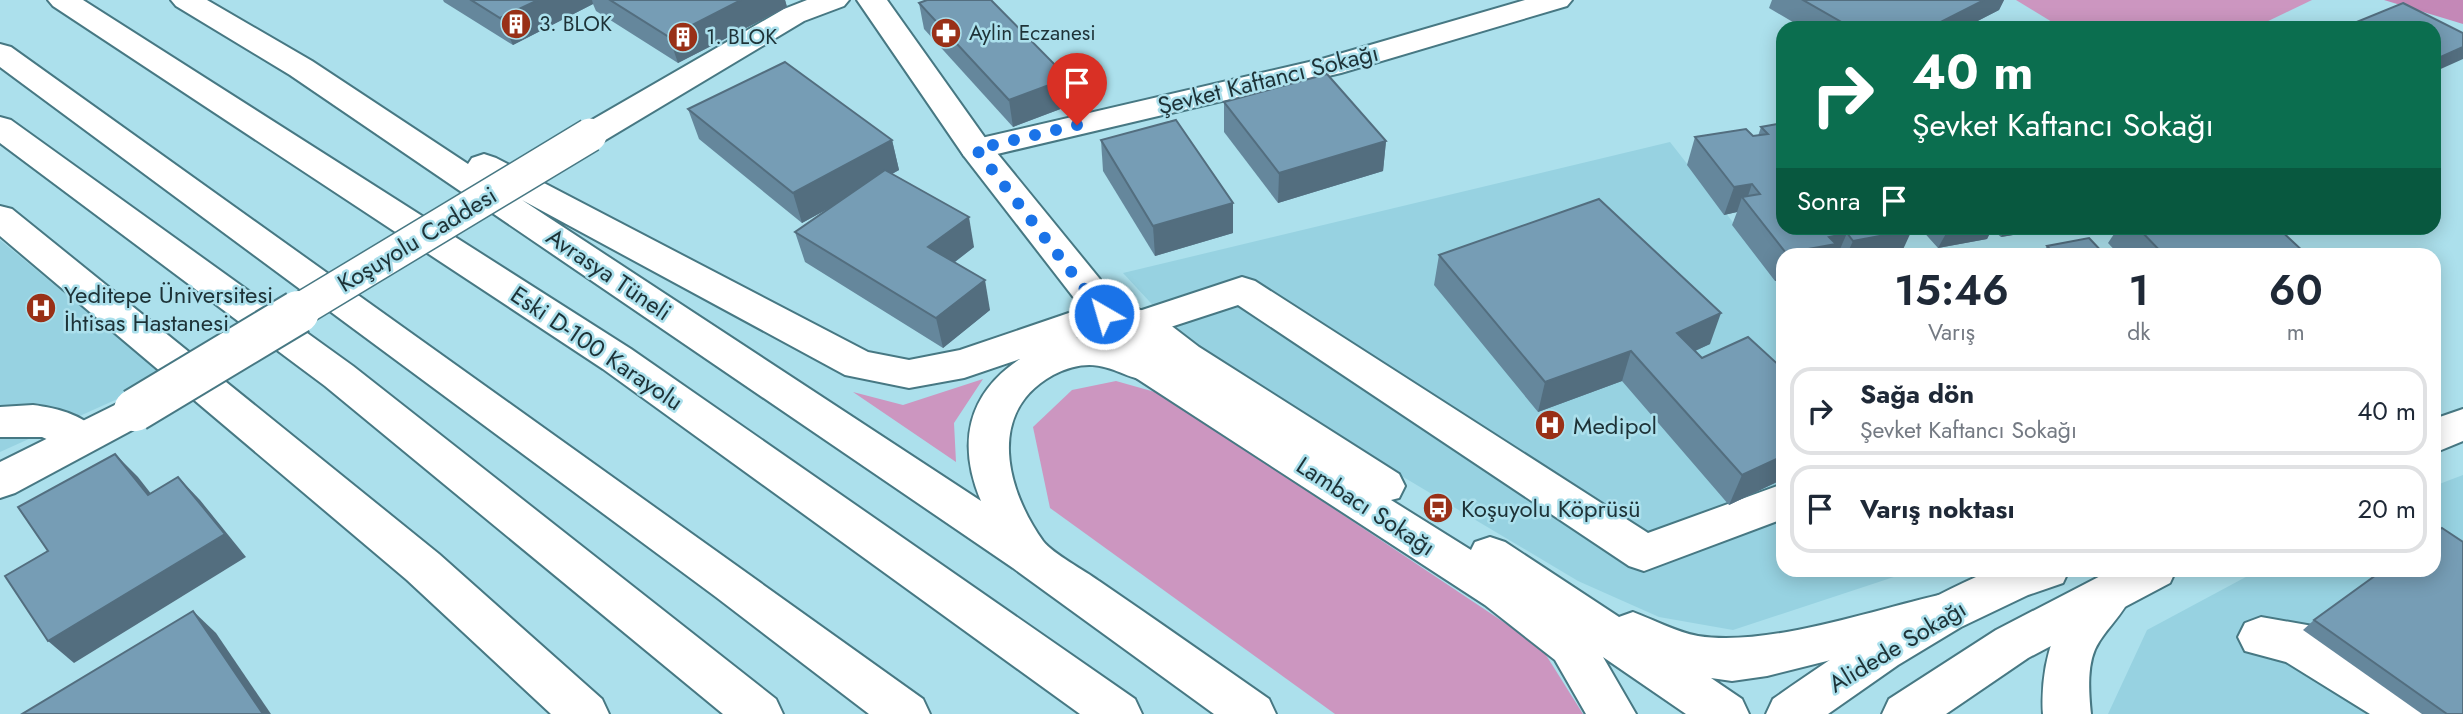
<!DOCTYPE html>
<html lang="tr">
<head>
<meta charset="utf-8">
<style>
	:root { --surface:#fff; --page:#f2f2f3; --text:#1f2937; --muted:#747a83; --line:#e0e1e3 }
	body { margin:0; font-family:Jost,sans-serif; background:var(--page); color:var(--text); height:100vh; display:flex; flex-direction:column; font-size:26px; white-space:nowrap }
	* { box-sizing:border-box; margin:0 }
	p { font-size:23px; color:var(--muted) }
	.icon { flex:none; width:38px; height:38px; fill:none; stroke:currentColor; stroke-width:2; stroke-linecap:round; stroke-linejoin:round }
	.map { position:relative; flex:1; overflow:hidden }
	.drawer { position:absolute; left:1776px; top:248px; width:665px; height:329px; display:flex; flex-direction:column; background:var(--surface); border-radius:21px; box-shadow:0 4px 18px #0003 }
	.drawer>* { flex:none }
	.guide { position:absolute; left:1776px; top:21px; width:665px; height:214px; border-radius:21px; box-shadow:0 4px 18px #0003; background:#0b6e4f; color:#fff; overflow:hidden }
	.pin { position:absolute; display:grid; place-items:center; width:60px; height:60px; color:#fff; margin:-72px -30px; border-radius:50% 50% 50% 0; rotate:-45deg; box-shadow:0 0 7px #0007 }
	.pin .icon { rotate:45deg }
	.me { position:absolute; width:77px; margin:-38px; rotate:322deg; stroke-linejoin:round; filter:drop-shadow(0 0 5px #0008) }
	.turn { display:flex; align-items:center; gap:24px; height:147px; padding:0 21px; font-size:32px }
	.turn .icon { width:91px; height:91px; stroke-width:2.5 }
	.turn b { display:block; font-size:49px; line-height:60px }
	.then { display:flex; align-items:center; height:66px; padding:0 21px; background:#0003; gap:14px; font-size:26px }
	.eta { display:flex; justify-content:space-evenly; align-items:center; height:119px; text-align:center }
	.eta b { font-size:42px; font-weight:600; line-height:49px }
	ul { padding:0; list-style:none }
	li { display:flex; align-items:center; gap:21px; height:88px; margin:0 14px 10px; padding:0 7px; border:4px solid var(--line); border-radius:21px }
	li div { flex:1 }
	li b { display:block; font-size:26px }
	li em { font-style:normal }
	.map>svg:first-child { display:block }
</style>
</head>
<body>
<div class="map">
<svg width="2463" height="714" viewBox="0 0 2463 714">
	<rect width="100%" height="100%" fill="#ace0ec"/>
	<g fill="#97d2e1">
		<path d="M1670 142 1783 286V570L1912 571 1733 630 1659 617 1578 581 1200 356 1123 273Z"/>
		<path d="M0 240 166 377 0 452Z"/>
		<path d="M2463 475V714H2108L2147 630 2257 571 2434 570V486Z"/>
	</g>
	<g fill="#cc96c0">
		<path d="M2016 0H2312L2262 24 2244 28H2062Z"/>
		<path d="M983 379 954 423 956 462 853 392 903 405Z"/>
		<path d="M1116 381 1162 394 1541 647 1583 714H1335L1050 508 1033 427 1072 390Z"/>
	</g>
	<path fill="#c488b7" d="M2384 0H2463V24Z"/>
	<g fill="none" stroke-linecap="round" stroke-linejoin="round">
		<g stroke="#477883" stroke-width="4">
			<g id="minor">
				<path d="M1525 0H1572L1567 6 1341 73 976 159 964 156 960 149 964 142 1322 59Z"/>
				<path d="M1242 277 1255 281 1648 533 1783 484V519L1644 571 1629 566 1238 305 1143 336 1130 332 1124 323 1130 314Z"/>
				<path d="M33 405C57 408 90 416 101 438L95 449 81 454 42 437H0V407Z"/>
				<path d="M2463 409V441L2434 453V419Z"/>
				<path d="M1992 570H2069L2063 583 2028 595 1961 627 1898 665 1828 714H1766L1773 699C1843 650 1913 603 1992 570Z"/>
				<path d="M2112 570H2176L2170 583 2028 658 1946 714H1882L1889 699 1996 630Z"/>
				<path d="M2261 617 2324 628 2340 634 2346 650 2380 659C2394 690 2422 682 2437 714H2370L2286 662 2245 651 2238 637 2245 623Z"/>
			</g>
		</g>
		<g stroke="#477883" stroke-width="4">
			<g id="major">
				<path d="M807 0H849L844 6 804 21 602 142 590 145 578 142 574 135 578 128 784 9Z"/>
				<path d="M857 0H887L988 142 1121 305 1156 314 1199 347 1399 474 1405 486 1399 498 1391 500 1471 550 1475 542 1490 537 1505 542 1619 617 1633 612C1654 620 1676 632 1698 636 1766 647 1870 611 1939 595L1955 601 1962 615 1955 629 1767 676 1732 681 1711 678 1742 699 1749 714H1686L1603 657 1636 714H1586L1555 660 1485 605 1136 378 964 156Z"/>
				<path d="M135 395 149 399 155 410 149 421 15 493 0 498V462Z"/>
			</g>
		</g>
		<g stroke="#477883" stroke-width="4">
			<g id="highway">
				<path d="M48 0H83L631 349 1135 699 1142 714H1080L603 369 53 6Z"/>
				<path d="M171 0H207L312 61 468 164 472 158 484 154 496 158 868 352 909 360 960 350 1104 301 1117 305 1123 314 1117 323 1076 338C1104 334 1154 341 1169 368L1164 378C1124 390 1109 346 1053 375 986 412 1006 489 1043 541 1053 554 1084 570 1099 581 1156 620 1212 659 1269 699L1276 714H1214L1013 568 290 75 176 6ZM522 200 845 375 909 388 964 378 1020 359C967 394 957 444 981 501Z"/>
				<path d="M0 44 11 47 923 699 930 714H869L716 597 0 67Z"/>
				<path d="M0 117 11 120 353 366 776 699 783 714H723L325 386 0 143Z"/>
				<path d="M0 206 12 209 439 554 602 699 609 714H551L407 580 0 236Z"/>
				<path d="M2109 577 2125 582 2131 596C2123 614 2109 626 2099 642 2086 661 2089 693 2091 714H2043C2040 664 2056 596 2109 577Z"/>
			</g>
		</g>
		<use href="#minor" fill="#fff" fill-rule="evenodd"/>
		<use href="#major" fill="#fff" fill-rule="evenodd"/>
		<use href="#highway" fill="#fff" fill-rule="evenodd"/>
		<g stroke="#477883" stroke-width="36" stroke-linecap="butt">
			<path id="major-bridge-far1" d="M295 313 590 135"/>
		</g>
		<g stroke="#477883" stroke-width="46" stroke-linecap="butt">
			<path id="major-bridge" d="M135 410 298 312"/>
		</g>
		<use href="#major-bridge-far1" stroke="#fff" stroke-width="33"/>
		<use href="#major-bridge" stroke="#fff" stroke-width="42"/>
	</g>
	<g fill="#65879c">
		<path d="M443 0H785L787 7 678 63 596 11 593 4 513 45 444 2Z"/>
		<path d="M1772 0H2004L1999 10 1964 28H1803L1769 8Z"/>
		<path d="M919 3 1068 78 1071 105 1013 127 924 29Z"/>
		<path d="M1224 102 1386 141 1383 171 1278 203 1224 132Z"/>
		<path d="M688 109 892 140 899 170 892 174 974 247 955 262 990 310 943 348 805 262 795 232 829 208 802 223 699 139Z"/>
		<path d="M1761 127 1910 228 1900 256H1783V279L1775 281 1732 225 1737 212 1724 215 1687 165 1695 137 1758 136Z"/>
		<path d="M1101 140 1233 203V233L1155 256 1103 171Z"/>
		<path d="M1920 228H2054L2001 237 1994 231H1991L1987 239 1938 248Z"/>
		<path d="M2118 228H2278L2305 253 2303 256H2120L2108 243Z"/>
		<path d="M2047 246 2106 256H2041Z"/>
		<path d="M1439 255 1710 344 1695 351 1702 358 1783 369V479L1729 505 1622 381 1538 412 1434 285Z"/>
		<path d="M2314 620 2463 714H2422L2303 630Z"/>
	</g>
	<g fill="#536e7f">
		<path d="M538 0H592L593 4 513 45 500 18Z"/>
		<path d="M741 0H785L787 7 678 63 669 37Z"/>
		<path d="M1984 0H2004L1999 10 1964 28H1929Z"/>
		<path d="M2463 47V59L2434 72V60Z"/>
		<path d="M1068 78 1071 105 1013 127 1009 100Z"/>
		<path d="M892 140 899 170 802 223 793 193Z"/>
		<path d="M1386 141 1383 171 1278 203 1279 173Z"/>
		<path d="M1752 184 1746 202 1742 197 1737 212 1724 215 1734 187Z"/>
		<path d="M1233 203V233L1155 256 1153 226Z"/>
		<path d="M969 217 974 247 935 277 928 247Z"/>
		<path d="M1949 228H1996L1994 231H1991L1987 239 1938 248Z"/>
		<path d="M2006 228H2054L2001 237Z"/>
		<path d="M1912 230 1900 256H1846L1853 241Z"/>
		<path d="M1847 233 1837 256H1785L1786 253 1829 237Z"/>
		<path d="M1783 259V279L1775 281Z"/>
		<path d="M985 280 990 310 943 348 936 318Z"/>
		<path d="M1721 313 1710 344 1666 364 1677 333Z"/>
		<path d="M1631 351 1622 381 1538 412 1545 382Z"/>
		<path d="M115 454 138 477 170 518 148 495Z"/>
		<path d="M1783 456V479L1729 505 1742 475Z"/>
		<path d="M178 477 200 500 246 557 74 663 48 641Z"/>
		<path d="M193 611 216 633 271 714H263Z"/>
	</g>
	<g fill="#769db5" stroke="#536e7f" stroke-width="2">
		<path d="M471 0H538L500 18Z"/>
		<path d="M610 0H741L669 37Z"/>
		<path d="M927 0H991L1068 78 1009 100 919 3Z"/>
		<path d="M1803 0H1984L1929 28H1852Z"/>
		<path d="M2403 3 2463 33V47L2434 60V28H2342Z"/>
		<path d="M785 62 892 140 793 193 688 109Z"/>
		<path d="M1327 74 1386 141 1279 173 1224 102Z"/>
		<path d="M1176 120 1233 203 1153 226 1101 140Z"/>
		<path d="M1783 123V228H1910L1912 230 1853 241 1847 233 1829 237 1836 244 1786 253 1742 197 1760 194 1752 184 1734 187 1695 137 1746 129 1753 136 1768 134 1761 127Z"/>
		<path d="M885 170 969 217 928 247 985 280 936 318 795 232Z"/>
		<path d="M1599 199 1721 313 1677 333 1702 358 1748 337 1783 369V456L1742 475 1631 351 1545 382 1439 255Z"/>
		<path d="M2138 228H2278L2305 253 2286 256H2165Z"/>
		<path d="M2089 238 2106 256H2056L2047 246Z"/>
		<path d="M115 454 148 495 178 477 225 534 48 641 5 576 48 551 18 507Z"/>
		<path d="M2442 528 2463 542V714H2447L2314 620 2383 570H2434V533Z"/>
		<path d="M193 611 263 714H22Z"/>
	</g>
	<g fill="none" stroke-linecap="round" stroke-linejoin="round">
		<path stroke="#1a73e8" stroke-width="12" stroke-dasharray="0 21.6" d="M1077 125 976 149 1104 314"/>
	</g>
	<defs>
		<g id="building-disc" transform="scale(1.575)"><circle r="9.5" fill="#993017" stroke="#ace0ec"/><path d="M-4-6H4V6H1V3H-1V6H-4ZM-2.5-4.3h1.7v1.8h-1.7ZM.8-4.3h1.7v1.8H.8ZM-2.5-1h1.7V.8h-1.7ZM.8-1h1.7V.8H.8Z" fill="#fff"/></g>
		<g id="pharmacy-disc" transform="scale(1.575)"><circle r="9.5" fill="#993017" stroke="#ace0ec"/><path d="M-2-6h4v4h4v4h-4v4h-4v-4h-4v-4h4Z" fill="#fff"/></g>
		<g id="hospital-disc" transform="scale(1.575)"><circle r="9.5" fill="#993017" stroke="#ace0ec"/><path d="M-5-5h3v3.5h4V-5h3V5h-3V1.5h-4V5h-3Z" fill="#fff"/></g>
		<g id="bus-disc" transform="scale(1.575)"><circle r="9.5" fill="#993017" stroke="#ace0ec"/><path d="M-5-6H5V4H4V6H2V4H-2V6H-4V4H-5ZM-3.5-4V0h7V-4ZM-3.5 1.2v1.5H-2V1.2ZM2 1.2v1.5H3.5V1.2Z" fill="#fff"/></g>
	</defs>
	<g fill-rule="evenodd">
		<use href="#building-disc" x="516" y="24"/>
		<use href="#pharmacy-disc" x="946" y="33"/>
		<use href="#building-disc" x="683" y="37"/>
		<use href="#hospital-disc" x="41" y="308"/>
		<use href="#hospital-disc" x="1550" y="425"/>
		<use href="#bus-disc" x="1438" y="508"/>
	</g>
	<g text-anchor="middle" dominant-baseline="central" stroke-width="5" stroke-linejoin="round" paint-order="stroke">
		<g font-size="21" fill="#1d3237" stroke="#ace0ec" text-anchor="start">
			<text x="539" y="24">3. BLOK</text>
			<text x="969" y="33">Aylin Eczanesi</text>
			<text x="706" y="37">1. BLOK</text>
		</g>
		<g font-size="24" fill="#1d3237" stroke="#ace0ec">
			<text transform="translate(1268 79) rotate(-14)">Şevket Kaftancı Sokağı</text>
			<text transform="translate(417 239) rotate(-31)">Koşuyolu Caddesi</text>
			<text transform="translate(609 274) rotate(34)">Avrasya Tüneli</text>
			<text transform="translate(597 348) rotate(34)">Eski D-100 Karayolu</text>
			<text transform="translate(1366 506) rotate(33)">Lambacı Sokağı</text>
			<text transform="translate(1897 646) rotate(-31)">Alidede Sokağı</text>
		</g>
		<g font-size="24" fill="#1d3237" stroke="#ace0ec" text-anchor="start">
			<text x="64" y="294">Yeditepe Üniversitesi<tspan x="64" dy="28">İhtisas Hastanesi</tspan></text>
			<text x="1573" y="425">Medipol</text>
			<text x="1461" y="508">Koşuyolu Köprüsü</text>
		</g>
	</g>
</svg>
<div class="pin" style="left:1077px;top:125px;background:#d93025"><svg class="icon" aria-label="arrive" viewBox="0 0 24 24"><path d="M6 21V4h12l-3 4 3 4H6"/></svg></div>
<svg class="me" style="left:1104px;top:314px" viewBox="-20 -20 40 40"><circle r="17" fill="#1a73e8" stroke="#fff" stroke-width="3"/><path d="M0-11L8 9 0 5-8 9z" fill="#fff"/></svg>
<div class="guide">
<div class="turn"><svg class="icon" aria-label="right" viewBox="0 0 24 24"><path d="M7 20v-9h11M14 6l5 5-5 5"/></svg><div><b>40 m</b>Şevket Kaftancı Sokağı</div></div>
<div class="then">Sonra<svg class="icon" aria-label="arrive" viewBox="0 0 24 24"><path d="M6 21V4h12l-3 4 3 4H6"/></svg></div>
</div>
<section class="drawer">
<div class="eta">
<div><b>15:46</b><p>Varış</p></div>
<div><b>1</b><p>dk</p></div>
<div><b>60</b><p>m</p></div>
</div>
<ul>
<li><svg class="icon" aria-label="right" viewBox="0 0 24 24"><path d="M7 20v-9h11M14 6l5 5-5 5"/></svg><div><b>Sağa dön</b><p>Şevket Kaftancı Sokağı</p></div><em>40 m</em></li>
<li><svg class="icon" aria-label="arrive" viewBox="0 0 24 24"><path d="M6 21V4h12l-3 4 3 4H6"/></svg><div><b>Varış noktası</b></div><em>20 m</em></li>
</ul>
</section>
</div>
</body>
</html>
